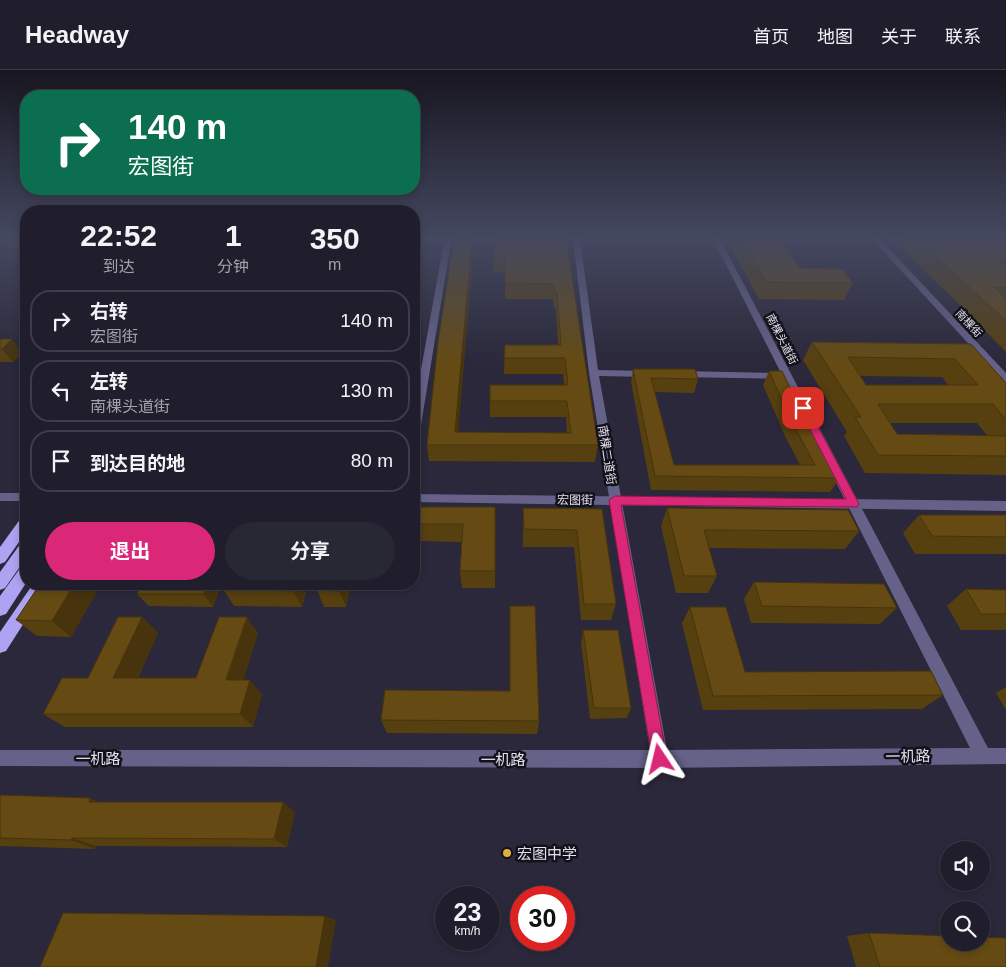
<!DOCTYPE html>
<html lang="zh">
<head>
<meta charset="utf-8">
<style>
	:root { --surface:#201e2c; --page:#282734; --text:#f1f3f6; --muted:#a2a2a9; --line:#3d3c48; --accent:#db2777 }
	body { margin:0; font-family:Arial,"Noto Sans SC",sans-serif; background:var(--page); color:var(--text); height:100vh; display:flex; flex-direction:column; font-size:19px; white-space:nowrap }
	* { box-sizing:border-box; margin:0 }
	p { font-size:16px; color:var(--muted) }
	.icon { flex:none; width:28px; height:28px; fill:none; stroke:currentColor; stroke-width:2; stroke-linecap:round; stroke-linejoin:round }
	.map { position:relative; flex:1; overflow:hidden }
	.side { position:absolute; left:20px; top:135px; width:400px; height:385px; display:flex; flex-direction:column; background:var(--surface); border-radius:20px; box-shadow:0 2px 8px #0003,0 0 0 1px var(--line) }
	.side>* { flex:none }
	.top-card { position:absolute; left:20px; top:20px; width:400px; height:105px; border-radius:20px; box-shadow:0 2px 8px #0003,0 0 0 1px var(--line); background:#0b6e4f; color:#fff; overflow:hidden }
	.fabs { position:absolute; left:940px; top:771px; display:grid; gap:10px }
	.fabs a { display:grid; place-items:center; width:50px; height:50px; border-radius:50%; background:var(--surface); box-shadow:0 2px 8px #0003,0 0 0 1px var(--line); font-size:25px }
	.speed { position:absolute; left:435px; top:816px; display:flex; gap:10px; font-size:25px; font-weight:700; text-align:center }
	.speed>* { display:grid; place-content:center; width:65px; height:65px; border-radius:50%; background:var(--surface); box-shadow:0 2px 8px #0003,0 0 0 1px var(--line); line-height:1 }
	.speed small { font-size:12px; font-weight:400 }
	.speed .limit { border:8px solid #d22; background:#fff; color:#111 }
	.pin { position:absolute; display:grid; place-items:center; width:42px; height:42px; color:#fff; margin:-21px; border-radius:10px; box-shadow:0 2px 8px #0006 }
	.me { position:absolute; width:55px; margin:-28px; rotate:350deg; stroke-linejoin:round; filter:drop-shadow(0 0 4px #0008) }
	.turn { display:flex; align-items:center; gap:18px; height:105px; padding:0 25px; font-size:22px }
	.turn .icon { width:65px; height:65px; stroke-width:2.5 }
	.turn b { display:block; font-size:35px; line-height:42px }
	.eta { display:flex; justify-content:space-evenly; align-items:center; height:85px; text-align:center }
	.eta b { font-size:30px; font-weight:700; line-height:35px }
	.button { display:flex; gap:10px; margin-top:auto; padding:10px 25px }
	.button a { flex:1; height:58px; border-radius:30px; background:var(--accent); color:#fff; font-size:20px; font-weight:700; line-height:58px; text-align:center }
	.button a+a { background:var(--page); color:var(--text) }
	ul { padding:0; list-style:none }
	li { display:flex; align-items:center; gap:15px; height:62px; margin:0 10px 8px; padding:0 15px; border:2px solid var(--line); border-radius:20px }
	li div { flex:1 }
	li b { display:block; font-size:19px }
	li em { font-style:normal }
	header { display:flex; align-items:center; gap:30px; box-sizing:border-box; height:70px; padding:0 25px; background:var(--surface); border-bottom:1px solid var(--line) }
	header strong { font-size:24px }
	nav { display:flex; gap:28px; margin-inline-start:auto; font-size:18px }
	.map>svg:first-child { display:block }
</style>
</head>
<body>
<header>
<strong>Headway</strong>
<nav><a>首页</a><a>地图</a><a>关于</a><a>联系</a></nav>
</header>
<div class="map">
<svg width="1006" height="897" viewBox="0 0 1006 897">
	<rect width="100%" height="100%" fill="#2a283a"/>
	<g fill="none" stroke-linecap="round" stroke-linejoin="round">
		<g fill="#666189" fill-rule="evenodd">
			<path d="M414 169H515L511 171 451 172 419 367 414 371V338L444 172H414Z"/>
			<path d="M573 169H580L598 300 649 301 654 304 649 307 599 306 667 680 970 678 784 309 679 307 674 304 679 301 781 303 713 169H720L988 678H1006V694L660 698 0 696V680H650L589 303Z"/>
			<path d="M893 169H923L924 170C917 174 900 173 893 169Z"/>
		</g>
		<g fill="#666189" fill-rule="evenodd">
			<path d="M872 169H880L1006 303V312L1003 311Z"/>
			<rect x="0" y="423" width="26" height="8"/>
			<path d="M414 424 1006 431V441L414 432Z"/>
		</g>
		<g fill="#aea2f2" fill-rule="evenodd">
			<path d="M26 447V462L5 492 0 494V477L21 448Z"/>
			<path d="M26 471V488L5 518 0 520V502L21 473Z"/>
			<path d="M26 495V513L6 544 0 546V526L21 497Z"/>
			<path d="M33 514H49L6 581 0 583V562Z"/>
		</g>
	</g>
	<g fill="#574010" fill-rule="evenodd">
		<path d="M2 169H26V178H9Z"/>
		<path d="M566 169 598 375 595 392 429 391 427 375 474 174 458 362 567 363 566 347H490V331L564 315 563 304H504L505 275H558L556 238H554L553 229H505V202H494V186Z"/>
		<path d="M727 169H788L785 176 800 198 853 213 844 230 759 229Z"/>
		<path d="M903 169H1006V282L971 246 899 176Z"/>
		<path d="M0 269H12L22 283 13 292H0Z"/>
		<path d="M812 272 971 274 1006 313V405L865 403 844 366 847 362 803 290ZM860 306 942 307 948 315H866ZM890 353H977L987 365 897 364Z"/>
		<path d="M633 299 698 309 694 323 654 322 674 395H800L785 366 763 315 769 301 810 359 840 408 830 422 651 420 631 312Z"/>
		<path d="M495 437V518H462L460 501 462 472 418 471 414 454Z"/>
		<path d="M523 438 602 439 616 534 611 550H581L574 477H523Z"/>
		<path d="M667 438 859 461 845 479 709 478 717 506 708 523H676L661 456Z"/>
		<path d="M919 445H1006V484H915L903 463Z"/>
		<path d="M754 512 897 538 880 554 751 553 744 529Z"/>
		<path d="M40 514H101L71 567 37 566 16 550Z"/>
		<path d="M142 514H217L220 518 213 537 149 536 137 524Z"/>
		<path d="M225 514 306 522 302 537 234 536 223 519Z"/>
		<path d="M351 514 346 537H324L317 520Z"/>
		<path d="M966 519 1006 520V560H961L947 536Z"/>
		<path d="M690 537 745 602 943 625 922 639 703 640 682 553Z"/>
		<path d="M142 547 158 563 138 608H196L258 563 243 610 262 624 253 657H65L43 644 88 608Z"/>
		<path d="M583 560 631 638 627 648 590 649 581 572Z"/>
		<path d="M1006 617V640L996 623Z"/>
		<path d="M381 650 539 651 537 664 387 663Z"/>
		<path d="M0 725 98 732 295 742 287 777 96 776 95 779 0 776Z"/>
		<path d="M869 863 1006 897H856L847 866Z"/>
	</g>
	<g fill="#47340d">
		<path d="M472 169H474V174L457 375 455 362Z"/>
		<path d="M12 269 22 283 13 292 2 279Z"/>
		<path d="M495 437 496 455 495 518Z"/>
		<path d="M74 514H101L71 567 52 551Z"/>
		<path d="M208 514H217L220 518 213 537 203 524Z"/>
		<path d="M295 514H302L306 522 302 537 293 521Z"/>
		<path d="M341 514H351L346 537 339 521Z"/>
		<path d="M142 547 158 563 131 622 113 608Z"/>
		<path d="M247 547 258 563 239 624 226 610Z"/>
		<path d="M250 610 262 624 253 657 240 644Z"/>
		<path d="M90 728 112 738 89 732Z"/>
		<path d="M283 732 295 742 287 777 274 769Z"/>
		<path d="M72 768 96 776 95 779 71 770Z"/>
		<path d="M325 846 336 850 328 897H316Z"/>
	</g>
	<g fill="#654b13" stroke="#47340d" fill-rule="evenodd">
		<path d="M454 169H472L455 362 571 363 567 331H490V315H568L565 288H504L505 275H561L557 222H555L554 214 505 213V187L494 186 495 169H566L598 375H427L438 272Z"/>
		<path d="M741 169H780L800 198 842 199 853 213 766 212Z"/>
		<path d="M917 169H1006V190H999L1006 196V218L994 217 1006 229V251Z"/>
		<path d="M0 269H12L2 279H0Z"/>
		<path d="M812 272 971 274 1006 313V350L993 334H878L897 364 1006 366V386L878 385 855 347H861ZM848 287 955 289 978 315H866Z"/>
		<path d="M633 299H695L698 309 651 308 674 395H815L792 352 769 301H782L810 359H814L840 408 655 406Z"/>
		<path d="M417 437H495V501H460L463 454H414Z"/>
		<path d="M523 438 602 439 616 534H584L577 460 524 459Z"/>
		<path d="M667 438 848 440 859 461 704 460 717 506H684Z"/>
		<path d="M919 445H1006V467L932 466Z"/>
		<path d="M754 512 884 514 897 538 762 536Z"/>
		<path d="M40 514H74L52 551 16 550Z"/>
		<path d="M142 514H208L203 524H137Z"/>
		<path d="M225 514H295L293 521 223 519Z"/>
		<path d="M318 514H341L339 521 317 520Z"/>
		<path d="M966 519 1006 520V544H981Z"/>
		<path d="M510 536H535L539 651 381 650 385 620 510 621Z"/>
		<path d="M690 537H726L745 602 931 601 943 625 713 626Z"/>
		<path d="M118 547H142L113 608H196L219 547H247L226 610H250L240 644H43L62 608H88Z"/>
		<path d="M583 560H618L631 638H594Z"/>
		<path d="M0 725 90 728 89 732H283L274 769 72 768 71 770 0 768Z"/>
		<path d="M63 843 325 846 316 897H40Z"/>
		<path d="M869 863 949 866V872H981V867L1006 868V897H880Z"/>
	</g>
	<linearGradient id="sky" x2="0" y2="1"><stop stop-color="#171620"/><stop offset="0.57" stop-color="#444860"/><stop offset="1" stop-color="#444860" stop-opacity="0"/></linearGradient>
	<rect width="1006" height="294" fill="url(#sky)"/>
	<path fill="#db2777" stroke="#8e194d" d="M800 335H807L808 338 859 434 857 437 621 435 667 689 665 694 660 696 654 694 652 689 609 430 615 426 846 429 799 338Z"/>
	<circle fill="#e5ad35" stroke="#13121a" stroke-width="2" cx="507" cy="783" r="5"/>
	<g text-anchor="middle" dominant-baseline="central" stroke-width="5" stroke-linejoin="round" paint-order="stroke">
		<g font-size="11" fill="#e1e0ed" stroke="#13121a">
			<text transform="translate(969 253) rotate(47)">南棵街</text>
			<text transform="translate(782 269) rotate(63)">南棵头道街</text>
		</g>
		<g font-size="12" fill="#e1e0ed" stroke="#13121a">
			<text transform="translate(607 385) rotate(81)">南棵二道街</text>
			<text transform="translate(575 430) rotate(1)">宏图街</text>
		</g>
		<g font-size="15" fill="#e1e0ed" stroke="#13121a">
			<text transform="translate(908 686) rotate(-1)">一机路</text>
			<text x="98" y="688">一机路</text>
			<text x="503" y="689">一机路</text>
		</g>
		<g font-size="15" fill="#e1e0ed" stroke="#13121a" text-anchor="start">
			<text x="517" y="783">宏图中学</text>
		</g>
	</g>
</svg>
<div class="fabs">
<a><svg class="icon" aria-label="sound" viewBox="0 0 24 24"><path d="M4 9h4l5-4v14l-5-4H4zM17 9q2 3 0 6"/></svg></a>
<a><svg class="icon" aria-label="search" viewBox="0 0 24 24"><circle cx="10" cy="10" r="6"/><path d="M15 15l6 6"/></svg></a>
</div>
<div class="speed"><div>23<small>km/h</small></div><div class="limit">30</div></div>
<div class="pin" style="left:803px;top:338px;background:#d93025"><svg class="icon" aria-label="arrive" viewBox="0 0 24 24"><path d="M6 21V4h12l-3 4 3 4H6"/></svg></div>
<svg class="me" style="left:660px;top:689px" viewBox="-20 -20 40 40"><path d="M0-17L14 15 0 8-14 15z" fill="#db2777" stroke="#fff" stroke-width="4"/></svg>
<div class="top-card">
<div class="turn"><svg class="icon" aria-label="right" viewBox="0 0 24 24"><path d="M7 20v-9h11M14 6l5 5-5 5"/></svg><div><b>140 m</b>宏图街</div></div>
</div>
<section class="side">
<div class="eta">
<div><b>22:52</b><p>到达</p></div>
<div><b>1</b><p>分钟</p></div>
<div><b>350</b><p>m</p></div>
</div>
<ul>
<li><svg class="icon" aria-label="right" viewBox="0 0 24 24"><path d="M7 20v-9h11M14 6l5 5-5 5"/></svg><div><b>右转</b><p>宏图街</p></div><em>140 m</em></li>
<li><svg class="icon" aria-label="left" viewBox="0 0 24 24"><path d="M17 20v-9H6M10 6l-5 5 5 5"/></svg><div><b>左转</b><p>南棵头道街</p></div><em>130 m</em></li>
<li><svg class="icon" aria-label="arrive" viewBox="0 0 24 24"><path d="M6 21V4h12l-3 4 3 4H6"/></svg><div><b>到达目的地</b></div><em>80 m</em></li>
</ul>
<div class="button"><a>退出</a><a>分享</a></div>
</section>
</div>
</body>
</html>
